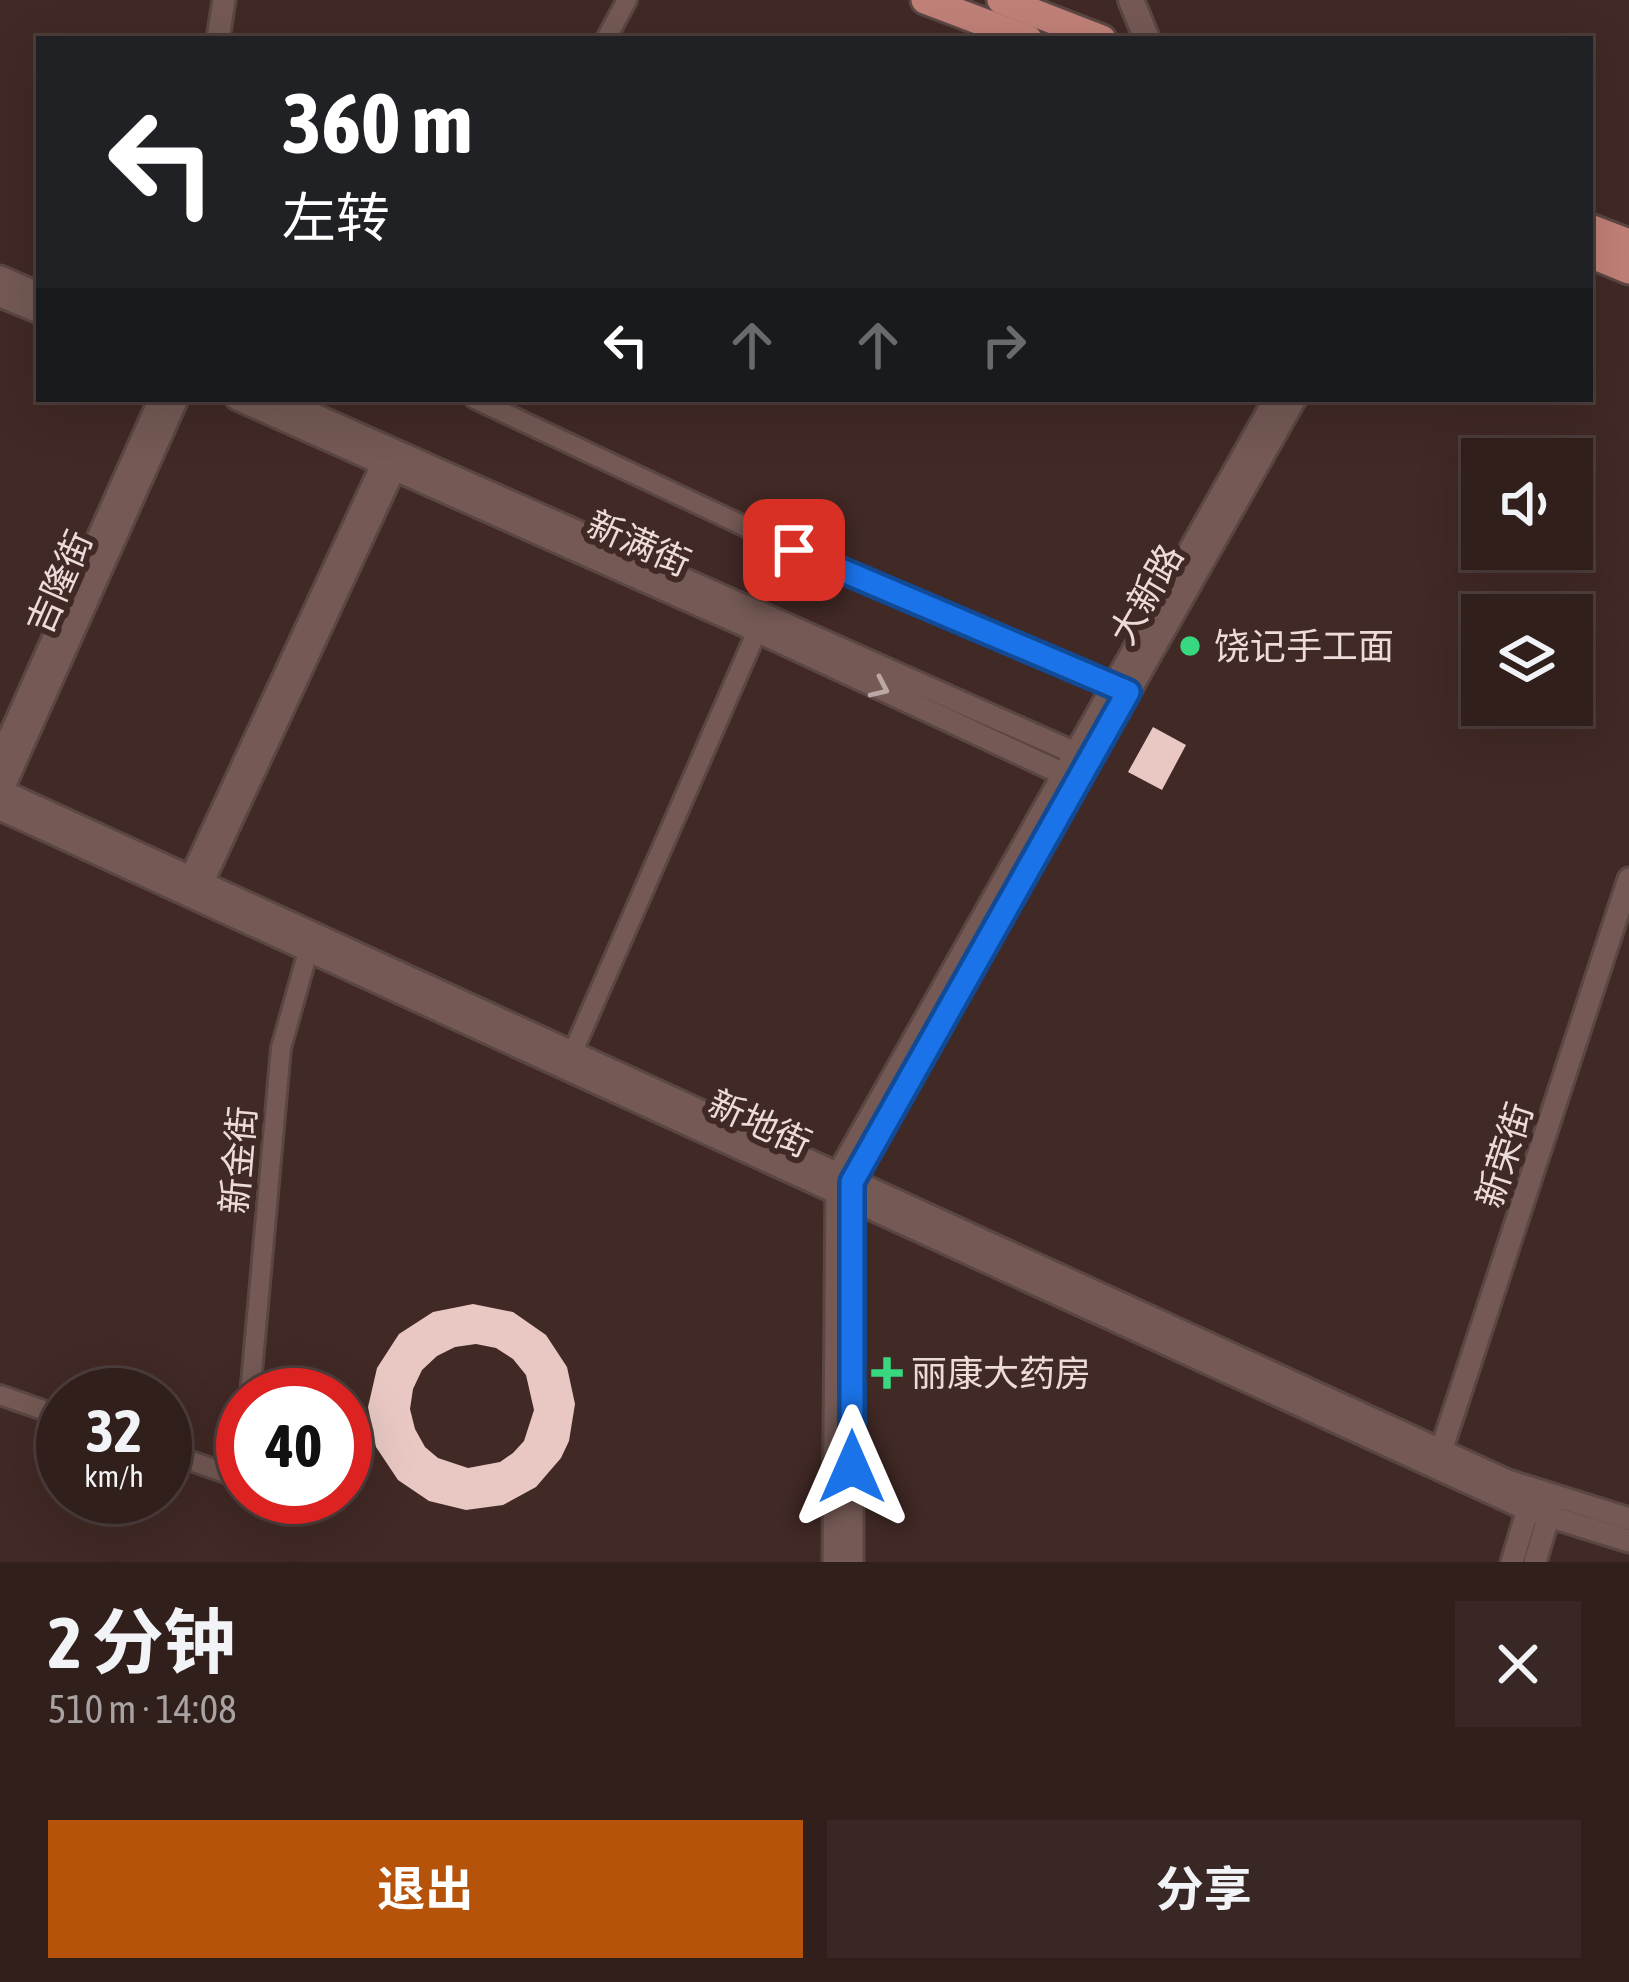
<!DOCTYPE html>
<html lang="zh">
<head>
<meta charset="utf-8">
<style>
	:root { --surface:#311f1c; --page:#392725; --text:#f1f3f6; --muted:#a8a2a3; --line:#4c3d3b; --accent:#b45309 }
	body { margin:0; font-family:"Asap Condensed","Noto Sans SC",sans-serif; background:var(--page); color:var(--text); height:100vh; display:flex; flex-direction:column; font-size:45px; white-space:nowrap }
	* { box-sizing:border-box; margin:0 }
	p { font-size:39px; color:var(--muted) }
	.icon { flex:none; width:66px; height:66px; fill:none; stroke:currentColor; stroke-width:2; stroke-linecap:round; stroke-linejoin:round }
	.map { position:relative; height:1562px; overflow:hidden }
	.details { display:flex; flex-direction:column; background:var(--surface); flex:1 }
	.details>* { flex:none }
	.top-card { position:absolute; left:36px; top:36px; width:1557px; height:366px; border-radius:0px; box-shadow:0 12px 48px #0002,0 0 0 3px var(--line); background:#202124; color:#fff; overflow:hidden }
	.controls { position:absolute; left:1461px; top:438px; display:grid; gap:24px }
	.controls a { display:grid; place-items:center; width:132px; height:132px; border-radius:0px; background:var(--surface); box-shadow:0 12px 48px #0002,0 0 0 3px var(--line); font-size:60px }
	.speed { position:absolute; left:36px; top:1368px; display:flex; gap:24px; font-size:60px; font-weight:700; text-align:center }
	.speed>* { display:grid; place-content:center; width:156px; height:156px; border-radius:50%; background:var(--surface); box-shadow:0 12px 48px #0002,0 0 0 3px var(--line); line-height:1 }
	.speed small { font-size:30px; font-weight:400 }
	.speed .limit { border:18px solid #d22; background:#fff; color:#111 }
	.pin { position:absolute; display:grid; place-items:center; width:102px; height:102px; color:#fff; margin:-51px; border-radius:24px; box-shadow:0 6px 18px #0006 }
	.me { position:absolute; width:132px; margin:-66px; rotate:0deg; stroke-linejoin:round; filter:drop-shadow(0 0 9px #0008) }
	.turn { display:flex; align-items:center; gap:42px; height:252px; padding:0 48px; font-size:54px }
	.turn .icon { width:156px; height:156px; stroke-width:2.5 }
	.turn b { display:block; font-size:84px; line-height:102px }
	.lanes { display:flex; align-items:center; height:114px; padding:0 48px; background:#0003; justify-content:center; gap:60px; direction:ltr }
	.lanes .off { opacity:.35 }
	.round { display:grid; place-items:center; flex:none; width:126px; height:126px; border-radius:0px; background:var(--page) }
	.summary { display:flex; align-items:center; justify-content:space-between; height:204px; padding:0 48px }
	h1 { font-size:72px; font-weight:700; line-height:90px }
	.button { display:flex; gap:24px; margin-top:auto; padding:24px 48px }
	.button a { flex:1; height:138px; border-radius:0px; background:var(--accent); color:#fff; font-size:48px; font-weight:700; line-height:138px; text-align:center }
	.button a+a { background:var(--page); color:var(--text) }
	.map>svg:first-child { display:block }
</style>
</head>
<body>
<div class="map">
<svg width="1629" height="1562" viewBox="0 0 1629 1562">
	<rect width="100%" height="100%" fill="#412925"/>
	<g fill="#e9c8c3" fill-rule="evenodd">
		<path d="M1153 727 1186 745 1162 790 1128 772Z"/>
		<path d="M473 1304 513 1312 546 1335 567 1367 575 1404 569 1441 561 1458 536 1487 503 1505 466 1510 429 1501 398 1480 376 1447 368 1407 377 1368 399 1334 433 1312ZM476 1344 496 1348 513 1359 526 1375 534 1410 524 1441 513 1453 500 1462 468 1468 438 1458 425 1447 415 1429 410 1409 413 1389 422 1370 437 1356 455 1347Z"/>
	</g>
	<g fill="none" stroke-linecap="round" stroke-linejoin="round">
		<g stroke="#5a4643" stroke-width="24">
			<g id="minor">
				<path d="M606 39 627 0"/>
				<path d="M475 399 833 568 1122 690"/>
				<path d="M189 878 380 466"/>
				<path d="M203 885 395 471"/>
				<path d="M572 1054 757 631"/>
				<path d="M0 1395 63 1417"/>
				<path d="M250 1395 281 1048 312 937"/>
				<path d="M165 1452 243 1479V1474"/>
			</g>
		</g>
		<g stroke="#5a4643" stroke-width="27">
			<g id="tertiary">
				<path d="M218 39 224 0"/>
				<path d="M0 277 39 294"/>
				<path d="M0 296 39 312"/>
				<path d="M237 399 757 631 1072 778"/>
				<path d="M279 399 1075 753"/>
				<path d="M0 758 160 399"/>
				<path d="M0 790 1508 1481 1629 1519"/>
				<path d="M2 791 177 399"/>
				<path d="M0 809 1526 1509 1629 1541"/>
				<path d="M1441 1451 1629 879"/>
				<path d="M834 1562 837 1176 1275 399"/>
				<path d="M852 1562V1182L1295 399"/>
				<path d="M1512 1562 1532 1496"/>
				<path d="M1535 1562 1552 1505"/>
			</g>
		</g>
		<g stroke="#5a4643" stroke-width="30">
			<path id="secondary" d="M1131 0 1147 39"/>
		</g>
		<g stroke="#5a4643" stroke-width="33">
			<g id="primary">
				<path d="M925 0 1028 39"/>
				<path d="M1001 0 1102 39"/>
				<path d="M1590 228 1629 243"/>
				<path d="M1590 254 1629 270"/>
			</g>
		</g>
		<use href="#minor" stroke="#745954" stroke-width="18"/>
		<use href="#tertiary" stroke="#745954" stroke-width="21"/>
		<use href="#secondary" stroke="#745954" stroke-width="24"/>
		<use href="#primary" stroke="#bf8077" stroke-width="27"/>
	</g>
	<defs><path id="oneway-chevron" d="M-2-3.5L2.5 0L-2 3.5" fill="none" stroke-width="1.6" stroke-linecap="round" stroke-linejoin="round" transform="scale(3)"/></defs>
	<use stroke="#bca7a4" href="#oneway-chevron" transform="translate(880 688) rotate(25)"/>
	<g fill="none" stroke-linecap="round" stroke-linejoin="round">
		<g stroke="#114b97" stroke-width="30">
			<path id="route" d="M794 550 1128 692 852 1182V1467"/>
		</g>
		<use href="#route" stroke="#1a73e8" stroke-width="21"/>
	</g>
	<g fill="#37d880" stroke="#412925" stroke-width="4.5">
		<circle cx="1190" cy="646" r="12"/>
		<path d="M881 1355h12v12h12v12h-12v12h-12v-12h-12v-12h12z"/>
	</g>
	<g text-anchor="middle" dominant-baseline="central" stroke-width="12" stroke-linejoin="round" paint-order="stroke">
		<g font-size="36" fill="#ecdbd9" stroke="#412925">
			<text transform="translate(639 543) rotate(24)">新满街</text>
			<text transform="translate(59 582) rotate(-66)">吉隆街</text>
			<text transform="translate(1146 594) rotate(-60)">大新路</text>
			<text transform="translate(760 1123) rotate(25)">新地街</text>
			<text transform="translate(1504 1155) rotate(-72)">新荣街</text>
			<text transform="translate(238 1160) rotate(-85)">新金街</text>
		</g>
		<g font-size="36" fill="#ecdbd9" stroke="#412925" text-anchor="start">
			<text x="1214" y="646">饶记手工面</text>
			<text x="911" y="1373">丽康大药房</text>
		</g>
	</g>
</svg>
<div class="controls">
<a><svg class="icon" aria-label="sound" viewBox="0 0 24 24"><path d="M4 9h4l5-4v14l-5-4H4zM17 9q2 3 0 6"/></svg></a>
<a><svg class="icon" aria-label="layers" viewBox="0 0 24 24"><path d="M12 4l9 5-9 5-9-5zM3 14l9 5 9-5"/></svg></a>
</div>
<div class="speed"><div>32<small>km/h</small></div><div class="limit">40</div></div>
<div class="pin" style="left:794px;top:550px;background:#d93025"><svg class="icon" aria-label="arrive" viewBox="0 0 24 24"><path d="M6 21V4h12l-3 4 3 4H6"/></svg></div>
<svg class="me" style="left:852px;top:1467px" viewBox="-20 -20 40 40"><path d="M0-17L14 15 0 8-14 15z" fill="#1a73e8" stroke="#fff" stroke-width="4"/></svg>
<div class="top-card">
<div class="turn"><svg class="icon" aria-label="left" viewBox="0 0 24 24"><path d="M17 20v-9H6M10 6l-5 5 5 5"/></svg><div><b>360 m</b>左转</div></div>
<div class="lanes"><svg class="icon" aria-label="left" viewBox="0 0 24 24"><path d="M17 20v-9H6M10 6l-5 5 5 5"/></svg><svg class="icon off" aria-label="ahead" viewBox="0 0 24 24"><path d="M12 20V5M6 11l6-6 6 6"/></svg><svg class="icon off" aria-label="ahead" viewBox="0 0 24 24"><path d="M12 20V5M6 11l6-6 6 6"/></svg><svg class="icon off" aria-label="right" viewBox="0 0 24 24"><path d="M7 20v-9h11M14 6l5 5-5 5"/></svg></div>
</div>
</div>
<section class="details">
<div class="summary"><div><h1>2 分钟</h1><p>510 m · 14:08</p></div><a class="round"><svg class="icon" aria-label="close" viewBox="0 0 24 24"><path d="M6 6l12 12M18 6L6 18"/></svg></a></div>
<div class="button"><a>退出</a><a>分享</a></div>
</section>
</body>
</html>
